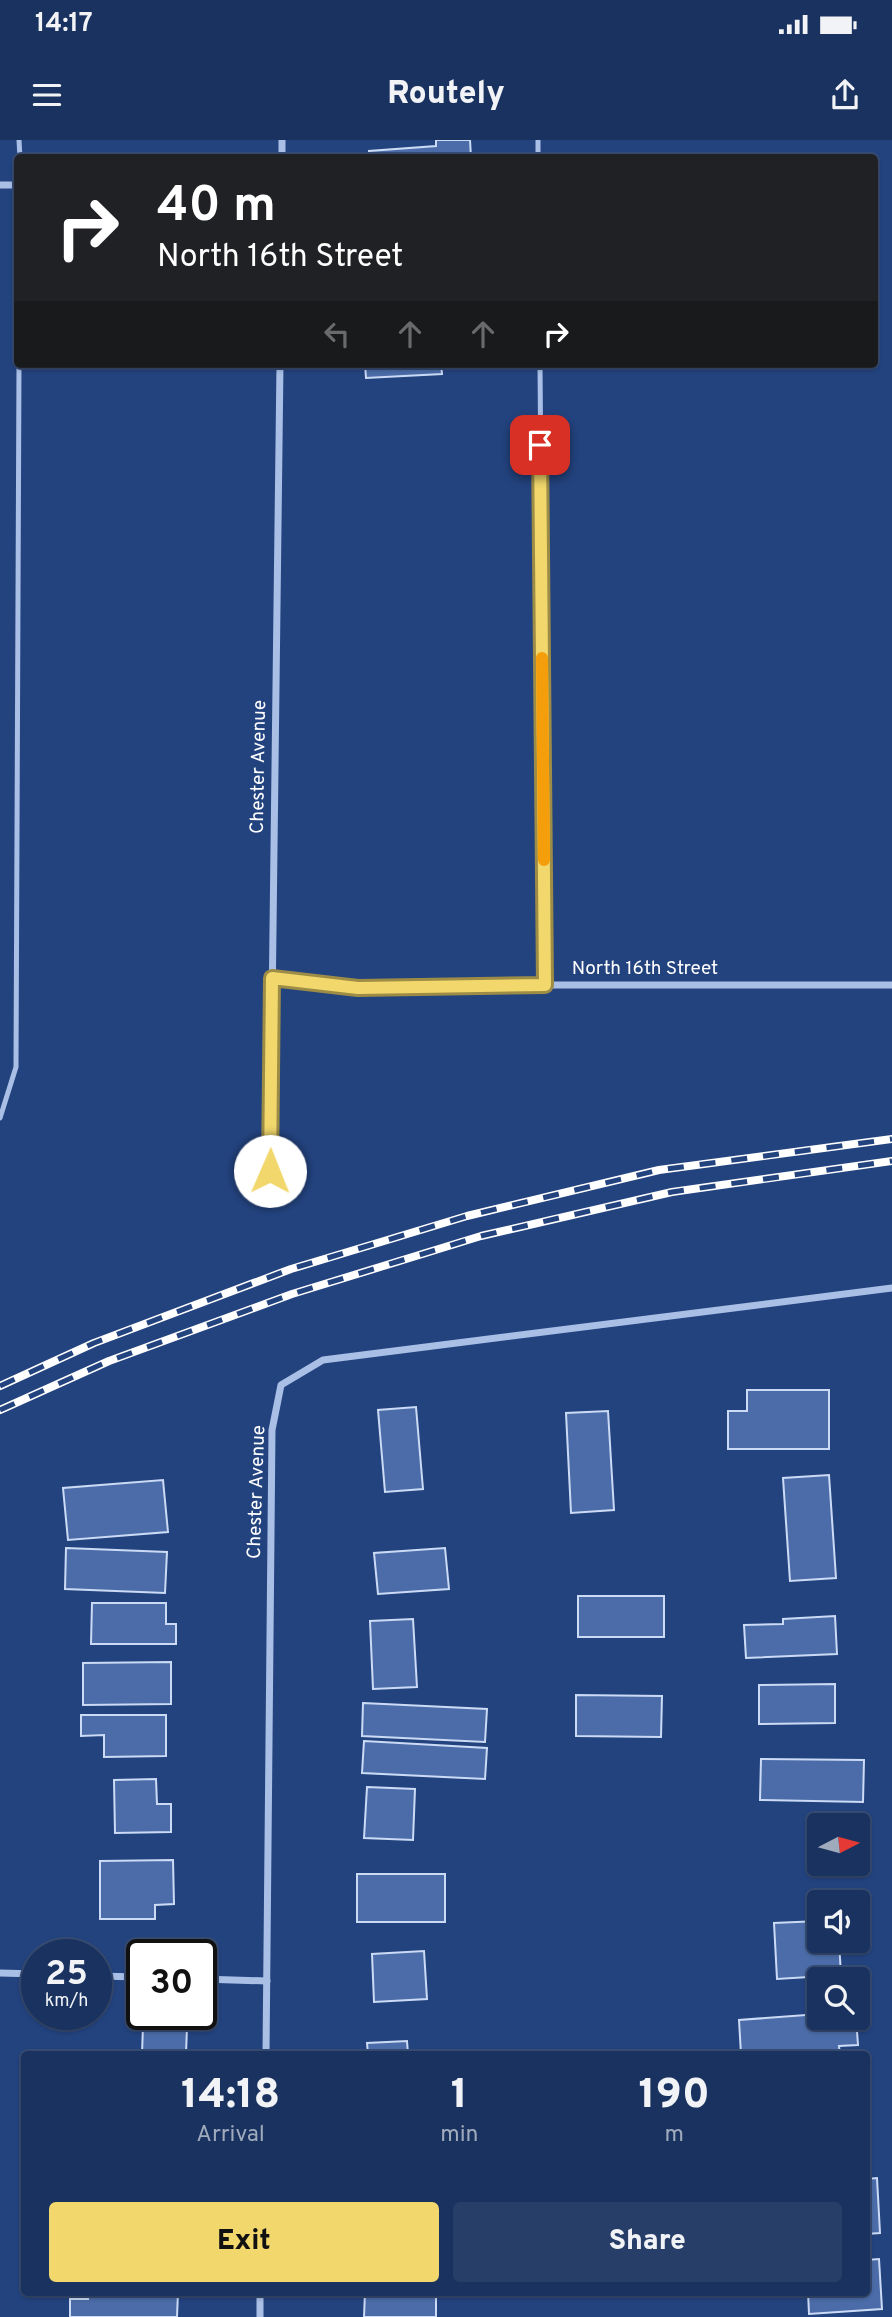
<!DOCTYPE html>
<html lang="en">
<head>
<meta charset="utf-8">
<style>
	:root { --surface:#1a325f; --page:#273e68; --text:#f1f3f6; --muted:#9faabd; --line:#384d74; --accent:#f1d76c }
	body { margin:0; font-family:Overpass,sans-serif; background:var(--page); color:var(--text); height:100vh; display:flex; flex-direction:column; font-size:26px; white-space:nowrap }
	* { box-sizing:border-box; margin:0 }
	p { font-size:23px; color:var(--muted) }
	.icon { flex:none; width:38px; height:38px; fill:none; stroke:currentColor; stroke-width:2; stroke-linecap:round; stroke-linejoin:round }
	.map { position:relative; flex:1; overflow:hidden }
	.details { position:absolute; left:21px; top:1911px; width:849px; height:245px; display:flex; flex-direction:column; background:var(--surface); border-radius:7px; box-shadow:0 2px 5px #0004,0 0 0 2px var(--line) }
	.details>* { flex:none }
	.top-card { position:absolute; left:14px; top:14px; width:864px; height:214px; border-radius:7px; box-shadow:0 2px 5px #0004,0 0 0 2px var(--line); background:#202124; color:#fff; overflow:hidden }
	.needle { width:46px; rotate:84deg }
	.buttons { position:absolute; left:807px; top:1673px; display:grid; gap:14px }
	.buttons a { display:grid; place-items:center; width:63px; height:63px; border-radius:7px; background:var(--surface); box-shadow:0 2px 5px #0004,0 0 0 2px var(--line); font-size:35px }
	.speed { position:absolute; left:21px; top:1799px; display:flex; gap:14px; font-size:35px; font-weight:700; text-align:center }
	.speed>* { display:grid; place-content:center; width:91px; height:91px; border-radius:50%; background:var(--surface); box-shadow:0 2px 5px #0004,0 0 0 2px var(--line); line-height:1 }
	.speed small { font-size:18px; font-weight:400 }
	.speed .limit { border:4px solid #111; border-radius:10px; background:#fff; color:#111 }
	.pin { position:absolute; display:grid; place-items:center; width:60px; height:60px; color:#fff; margin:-30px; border-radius:14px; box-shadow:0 4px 10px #0006 }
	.me { position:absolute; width:77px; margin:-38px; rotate:1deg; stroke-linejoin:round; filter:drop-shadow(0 0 5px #0008) }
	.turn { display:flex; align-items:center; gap:24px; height:147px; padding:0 28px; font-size:32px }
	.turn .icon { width:91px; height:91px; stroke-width:2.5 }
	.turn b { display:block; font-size:49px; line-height:60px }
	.lanes { display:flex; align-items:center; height:66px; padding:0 28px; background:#0003; justify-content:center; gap:35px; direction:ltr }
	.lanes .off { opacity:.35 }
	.eta { display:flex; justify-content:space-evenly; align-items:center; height:119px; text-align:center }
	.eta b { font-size:42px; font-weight:800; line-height:49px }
	.primary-button { display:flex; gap:14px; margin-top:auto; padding:14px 28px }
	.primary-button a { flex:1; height:80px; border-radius:7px; background:var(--accent); color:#111; font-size:28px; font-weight:800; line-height:80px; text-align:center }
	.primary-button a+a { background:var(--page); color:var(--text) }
	.status { display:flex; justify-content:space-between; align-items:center; height:49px; padding:0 35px; background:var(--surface); direction:ltr }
	.status svg { height:19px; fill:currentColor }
	header { display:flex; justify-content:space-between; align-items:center; height:91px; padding:0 28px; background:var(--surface); font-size:32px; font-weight:800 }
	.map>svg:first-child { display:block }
</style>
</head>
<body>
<div class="status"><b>14:17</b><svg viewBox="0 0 49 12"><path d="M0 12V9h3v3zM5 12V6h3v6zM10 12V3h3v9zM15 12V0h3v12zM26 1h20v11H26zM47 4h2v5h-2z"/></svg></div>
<header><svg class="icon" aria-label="menu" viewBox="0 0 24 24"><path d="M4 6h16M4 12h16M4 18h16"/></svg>Routely<svg class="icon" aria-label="share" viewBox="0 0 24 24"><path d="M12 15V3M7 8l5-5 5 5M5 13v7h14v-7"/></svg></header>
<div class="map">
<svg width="892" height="2177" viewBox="0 0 892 2177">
	<rect width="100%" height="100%" fill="#23437f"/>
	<g fill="#4b6ca8" stroke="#ccdbf5" stroke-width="2">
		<path d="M436 0H470L471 18H369V11L436 6Z"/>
		<path d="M365 224H441L442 234 366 238Z"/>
		<path d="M747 1250H829V1309H728V1271H747Z"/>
		<path d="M416 1267 423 1349 385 1352 378 1270Z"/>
		<path d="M608 1271 614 1370 571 1373 566 1273Z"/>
		<path d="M829 1335 836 1438 790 1441 783 1338Z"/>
		<path d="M163 1340 168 1392 68 1400 63 1348Z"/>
		<path d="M66 1408 167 1412 165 1453 65 1449Z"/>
		<path d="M445 1408 449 1449 378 1454 374 1413Z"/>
		<rect x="578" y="1456" width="86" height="41"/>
		<path d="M92 1463H166V1484H176V1504H91Z"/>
		<path d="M835 1476 837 1514 746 1518 744 1485 783 1484V1479Z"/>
		<path d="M413 1479 417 1547 373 1549 370 1481Z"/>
		<path d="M171 1522V1564L83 1565V1523Z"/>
		<path d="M835 1544V1583L759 1584V1545Z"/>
		<path d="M576 1555 662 1556 661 1597 576 1596Z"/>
		<path d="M363 1563 487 1569 485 1602 362 1596Z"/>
		<path d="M81 1575H166V1616L104 1617V1595L81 1596Z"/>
		<path d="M364 1601 487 1608 485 1639 362 1633Z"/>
		<path d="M761 1619 864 1620 863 1662 760 1660Z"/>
		<path d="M156 1639 157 1664H171V1692L115 1693 114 1640Z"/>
		<path d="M367 1647 415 1649 413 1700 364 1698Z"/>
		<path d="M173 1720 174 1764 155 1765V1779H100V1721Z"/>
		<rect x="357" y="1734" width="88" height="48"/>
		<path d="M819 1781V1801H839L841 1835 777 1839 774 1783Z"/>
		<path d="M424 1811 427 1859 374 1862 372 1814Z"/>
		<path d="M819 1874V1878H856L858 1905 839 1906 840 1914H741L739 1880Z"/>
		<path d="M143 1885 187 1887 186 1914H188H142Z"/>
		<path d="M407 1901 408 1914H368L367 1903Z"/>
		<path d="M877 2038 880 2093 866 2094V2039Z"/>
		<path d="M879 2119 882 2169 809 2174 808 2152H866V2120Z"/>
		<path d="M88 2152H178L177 2177H70V2159H88Z"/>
		<path d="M365 2152H436V2177H364Z"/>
	</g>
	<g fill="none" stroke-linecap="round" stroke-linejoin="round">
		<g stroke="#a9bfe6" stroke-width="5">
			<path d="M19 0 20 18"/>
			<path d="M538 0V18"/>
			<path d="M540 224 545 845"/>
			<path d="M0 978 16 927 19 224"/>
		</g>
		<g stroke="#a9bfe6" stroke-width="7">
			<path d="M282 0V18"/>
			<path d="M0 45H18"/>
			<path d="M272 838 358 848 545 845H892"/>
			<path d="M270 1031 280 224"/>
			<path d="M0 1833 37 1834"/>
			<path d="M96 1836 142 1837"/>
			<path d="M201 1839 267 1841"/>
			<path d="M266 1914 272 1290 281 1245 323 1220 892 1148"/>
			<path d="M260 2177V2152"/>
		</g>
		<g stroke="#fff" stroke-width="8">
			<g id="rail">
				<path d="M0 1246 94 1203 291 1129 467 1076 659 1030 892 999"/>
				<path d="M0 1270 109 1221 292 1154 481 1096 672 1052 892 1021"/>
			</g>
		</g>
		<use href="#rail" stroke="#23437f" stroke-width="5" stroke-dasharray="16" stroke-linecap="butt"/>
	</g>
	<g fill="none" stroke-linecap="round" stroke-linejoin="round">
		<g stroke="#9d8c46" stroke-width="18">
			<path id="route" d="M270 1031 272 838 358 848 545 845 540 305"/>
		</g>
		<use href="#route" stroke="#f1d76c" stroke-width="12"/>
		<path stroke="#f59e0b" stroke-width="12" d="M542 518 544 720"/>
	</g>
	<g text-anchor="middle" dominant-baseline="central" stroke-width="5" stroke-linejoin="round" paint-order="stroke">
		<g font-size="19" fill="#fff" stroke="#23437f">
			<text transform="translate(259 627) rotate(-89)">Chester Avenue</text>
			<text x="645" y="829">North 16th Street</text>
			<text transform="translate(257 1352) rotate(-88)">Chester Avenue</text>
		</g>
	</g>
</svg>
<div class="buttons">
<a><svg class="needle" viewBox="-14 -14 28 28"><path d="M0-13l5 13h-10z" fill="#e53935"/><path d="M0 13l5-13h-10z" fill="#9faabd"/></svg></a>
<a><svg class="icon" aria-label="sound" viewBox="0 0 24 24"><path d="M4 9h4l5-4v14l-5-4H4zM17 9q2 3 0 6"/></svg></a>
<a><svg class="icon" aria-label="search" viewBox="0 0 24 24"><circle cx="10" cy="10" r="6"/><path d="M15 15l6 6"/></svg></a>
</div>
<div class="speed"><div>25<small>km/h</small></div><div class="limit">30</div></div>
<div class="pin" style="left:540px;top:305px;background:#d93025"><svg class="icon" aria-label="arrive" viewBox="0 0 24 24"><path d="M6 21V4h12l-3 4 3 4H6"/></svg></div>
<svg class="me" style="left:270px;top:1031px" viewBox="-20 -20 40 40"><circle r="19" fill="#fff"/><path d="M0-13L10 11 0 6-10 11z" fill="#f1d76c"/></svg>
<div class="top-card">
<div class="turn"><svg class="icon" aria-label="right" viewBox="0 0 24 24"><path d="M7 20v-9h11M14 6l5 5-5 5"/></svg><div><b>40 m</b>North 16th Street</div></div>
<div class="lanes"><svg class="icon off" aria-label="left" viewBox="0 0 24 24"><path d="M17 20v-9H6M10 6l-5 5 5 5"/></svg><svg class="icon off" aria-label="ahead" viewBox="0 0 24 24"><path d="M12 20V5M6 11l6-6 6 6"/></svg><svg class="icon off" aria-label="ahead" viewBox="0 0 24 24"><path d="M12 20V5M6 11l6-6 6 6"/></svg><svg class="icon" aria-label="right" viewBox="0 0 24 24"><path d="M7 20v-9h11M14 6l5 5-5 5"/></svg></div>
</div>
<section class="details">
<div class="eta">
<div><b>14:18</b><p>Arrival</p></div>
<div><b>1</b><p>min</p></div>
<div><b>190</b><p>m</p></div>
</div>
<div class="primary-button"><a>Exit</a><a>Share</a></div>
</section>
</div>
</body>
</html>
